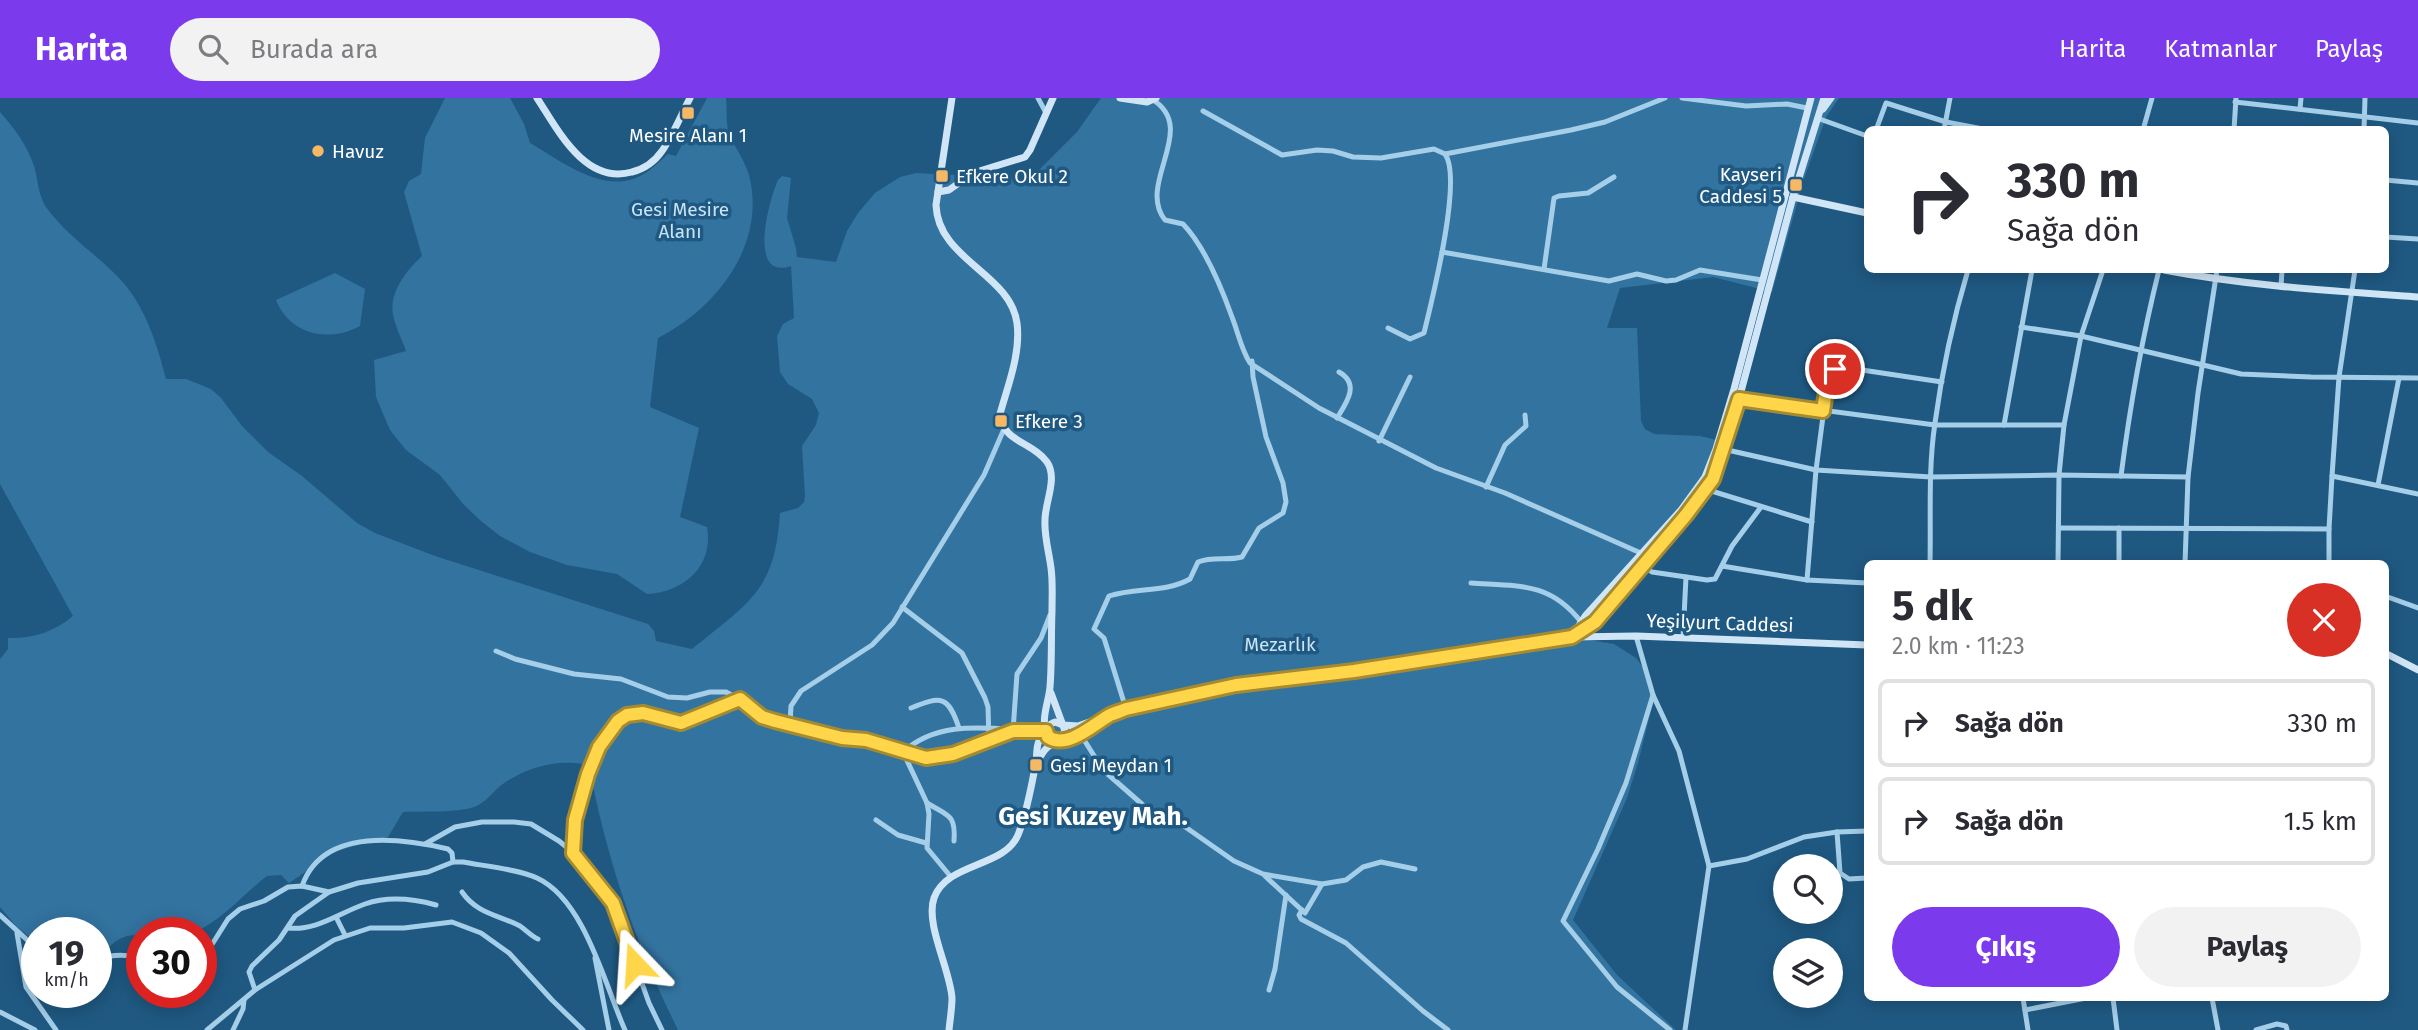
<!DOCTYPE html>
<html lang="tr">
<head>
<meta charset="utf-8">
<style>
	:root { --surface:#fff; --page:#f2f2f3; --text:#2b2b33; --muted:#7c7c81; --line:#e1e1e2; --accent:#7c3aed }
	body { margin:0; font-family:"Fira Sans",sans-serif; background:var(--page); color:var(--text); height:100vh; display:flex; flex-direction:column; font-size:26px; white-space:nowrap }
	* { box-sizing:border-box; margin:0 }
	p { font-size:23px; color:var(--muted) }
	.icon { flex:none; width:38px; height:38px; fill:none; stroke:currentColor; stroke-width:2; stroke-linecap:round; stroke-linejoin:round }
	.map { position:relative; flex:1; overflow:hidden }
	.panel { position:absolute; left:1864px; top:462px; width:525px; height:441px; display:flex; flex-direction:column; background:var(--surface); border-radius:10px; box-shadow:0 4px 18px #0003 }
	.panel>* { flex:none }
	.top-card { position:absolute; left:1864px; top:28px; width:525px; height:147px; border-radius:10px; box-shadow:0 4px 18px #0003; background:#fff; color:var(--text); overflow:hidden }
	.tools { position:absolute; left:1773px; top:756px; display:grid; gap:14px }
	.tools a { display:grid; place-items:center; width:70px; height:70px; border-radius:50%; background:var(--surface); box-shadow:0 4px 18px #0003; font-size:35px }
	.speed { position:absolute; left:21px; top:819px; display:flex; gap:14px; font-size:35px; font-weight:700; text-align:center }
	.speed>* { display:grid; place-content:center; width:91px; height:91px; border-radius:50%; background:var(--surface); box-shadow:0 4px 18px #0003; line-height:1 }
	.speed small { font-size:18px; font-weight:400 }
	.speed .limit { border:10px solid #d22; background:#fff; color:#111 }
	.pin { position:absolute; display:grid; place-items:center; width:60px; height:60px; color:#fff; margin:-30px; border:4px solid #fff; border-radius:50%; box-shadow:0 2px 7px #0007 }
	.me { position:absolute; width:77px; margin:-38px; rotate:340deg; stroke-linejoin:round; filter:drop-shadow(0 0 5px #0008) }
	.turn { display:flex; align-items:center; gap:24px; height:147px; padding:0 28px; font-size:32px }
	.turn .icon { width:91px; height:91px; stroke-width:2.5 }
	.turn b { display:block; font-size:49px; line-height:60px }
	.round { display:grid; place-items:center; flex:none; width:74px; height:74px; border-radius:37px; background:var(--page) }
	.headline { display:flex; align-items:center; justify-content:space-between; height:119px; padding:0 28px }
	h1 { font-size:42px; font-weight:700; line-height:52px }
	.primary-button { display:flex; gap:14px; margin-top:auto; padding:14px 28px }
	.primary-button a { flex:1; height:80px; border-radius:42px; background:var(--accent); color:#fff; font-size:28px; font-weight:700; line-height:80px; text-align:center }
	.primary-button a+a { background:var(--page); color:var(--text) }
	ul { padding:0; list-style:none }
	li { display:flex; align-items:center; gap:21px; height:88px; margin:0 14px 10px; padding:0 14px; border:4px solid var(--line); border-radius:10px }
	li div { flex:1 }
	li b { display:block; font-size:26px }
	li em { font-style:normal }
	header { display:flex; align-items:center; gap:42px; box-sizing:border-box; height:98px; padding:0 35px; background:var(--accent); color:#fff }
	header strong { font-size:33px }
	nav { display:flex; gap:38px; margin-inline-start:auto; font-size:24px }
	.search { width:490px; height:63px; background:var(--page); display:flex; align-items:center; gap:18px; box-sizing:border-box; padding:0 24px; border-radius:38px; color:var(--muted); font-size:26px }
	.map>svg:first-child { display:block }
</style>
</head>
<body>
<header>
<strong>Harita</strong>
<div class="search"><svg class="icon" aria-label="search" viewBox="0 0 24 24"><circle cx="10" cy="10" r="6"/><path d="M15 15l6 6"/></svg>Burada ara</div>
<nav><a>Harita</a><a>Katmanlar</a><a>Paylaş</a></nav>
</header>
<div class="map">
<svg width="2418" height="932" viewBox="0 0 2418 932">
	<rect width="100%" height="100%" fill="#1f5982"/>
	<g fill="#3373a0">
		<path d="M445 0H510L524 26 530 45C563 64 608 101 647 74 654 69 661 62 668 56L676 58 707 0H726C727 10 726 22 728 32 732 47 746 62 750 81 765 149 715 211 658 240L650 309 699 330 680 419 707 429C714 468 684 494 647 496L617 476 567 467 530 454 500 438 481 423 464 407 440 377 406 352 390 332 376 299 374 262 406 253C402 241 395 229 393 216 389 194 407 172 422 158L404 94 409 83 421 76 425 40Z"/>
		<path d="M1101 0H1839L1826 19 1804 81 1772 194 1713 179 1620 190 1607 230H1637L1641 323 1645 331 1654 336 1700 338 1729 345 1709 391 1693 414 1589 542 1614 546 1636 560 1644 571 1653 604 1638 665 1627 700 1573 822 1617 877 1676 932H678C636 847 606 760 589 667 557 660 526 669 500 688 492 695 485 705 474 709 455 715 424 713 403 714L388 739 336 753 289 785 281 777 267 778C242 797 223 822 193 835H142V837C116 836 114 847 96 860V835H37V845L16 828 0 809V561L8 551V540C32 541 54 534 73 518L0 386V14C15 31 27 47 34 68 38 81 38 97 46 109 66 137 96 156 119 180 145 207 157 246 166 281H186L211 291 221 300 242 328 268 354 302 378 357 425 375 435 435 458 648 526 654 533 656 543 692 551C749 504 775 494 780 415L798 410 804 404 805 398 802 348 816 327 819 315 812 301 788 286 780 274 777 238 783 226 794 220 791 168C747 183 769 102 778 82L782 78 791 80 787 120 796 150 797 159 836 164 847 133 858 115 875 95 900 79 916 75 1030 81 1077 34Z"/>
		<path d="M335 175 365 191 360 228C329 245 290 237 276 202Z"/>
	</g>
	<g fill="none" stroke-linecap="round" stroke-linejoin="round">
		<g stroke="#a5cee9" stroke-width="5">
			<path d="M1038 0 1045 13"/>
			<path d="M1682 0 1746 8 1787 6 1807 10"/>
			<path d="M1153 2C1199 31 1136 86 1165 122L1183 126C1204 148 1222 191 1232 219 1238 234 1241 251 1250 265L1319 310 1436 370 1505 395 1643 456"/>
			<path d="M2235 4 2418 25"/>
			<path d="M2300 11 2301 0"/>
			<path d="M1203 13 1282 57 1317 52 1333 53 1353 59 1381 60 1434 51 1445 56C1463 81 1432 202 1424 235L1410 241 1388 230"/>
			<path d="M1817 20 1867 38"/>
			<path d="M1876 32 1886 5 1946 24 1988 32"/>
			<path d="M1944 32 1950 0"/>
			<path d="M2143 32 2152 0"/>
			<path d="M2234 32 2236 0"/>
			<path d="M2364 32 2365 0"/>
			<path d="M1445 56 1571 32 1605 24 1665 0"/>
			<path d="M2385 82 2418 85"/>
			<path d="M2385 139 2418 141"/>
			<path d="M1442 154 1609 183 1637 176 1666 183 1676 182 1700 172 1762 182"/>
			<path d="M1544 171 1554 100 1559 98 1588 95 1614 79"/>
			<path d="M2281 189 2282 172"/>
			<path d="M2021 229 2081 238 2241 276 2311 279 2418 280"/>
			<path d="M1739 301 1935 327H2064"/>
			<path d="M1337 320C1347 304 1360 286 1339 274"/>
			<path d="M2004 327 2032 172"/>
			<path d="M1379 343 1410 279"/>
			<path d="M1723 351 1816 372 1931 379 2059 377 2188 379"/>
			<path d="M2121 378C2130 308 2142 240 2159 172"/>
			<path d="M2332 378 2339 279 2355 172"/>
			<path d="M2378 387 2399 280"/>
			<path d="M1486 389 1505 347 1526 328 1525 317"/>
			<path d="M1705 391 1812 424"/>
			<path d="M2059 430 2329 431 2332 378 2418 396"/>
			<path d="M1930 466C1931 419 1928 371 1935 325 1942 273 1953 222 1968 172"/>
			<path d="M2058 466 2059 377 2064 327 2081 238 2103 172"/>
			<path d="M2119 466V430"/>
			<path d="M2185 466 2188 379 2198 295 2217 172"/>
			<path d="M2329 466V431"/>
			<path d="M1643 468 1652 474 1707 482 1715 481 1732 448 1761 409"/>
			<path d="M1722 468 1807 482 1867 485"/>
			<path d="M1807 482 1816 372 1828 280 1832 273 1842 269 1942 284"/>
			<path d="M1471 485C1518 488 1550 484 1581 524"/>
			<path d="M2385 498 2418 510"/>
			<path d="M902 509 962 555 985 600 988 609 989 643"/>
			<path d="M1636 538 1653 597 1626 685 1598 751 1563 823 1617 889 1670 932"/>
			<path d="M1683 539 1686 479"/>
			<path d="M496 553 515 561 574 576 621 581 668 599 687 600 710 594H726L746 605 765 620 842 640 866 642 926 660 953 656 1013 633 1017 576 1041 540 1050 517"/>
			<path d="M1653 597 1679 653 1709 768 1685 932"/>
			<path d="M911 610C941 598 948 597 959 630"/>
			<path d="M1126 611 1104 540 1094 531 1109 498C1136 489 1165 495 1190 481L1198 464C1213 458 1227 463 1242 459L1259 430 1283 415 1286 404 1283 385 1266 339 1253 279 1252 263"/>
			<path d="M790 625 791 608 801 593 872 547 893 525 984 377 1004 331"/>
			<path d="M1081 637 1103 672 1151 714 1181 726 1234 763 1263 776 1322 786 1346 782 1363 769 1381 764 1415 771"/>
			<path d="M903 654C943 618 997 633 1046 633"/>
			<path d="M903 654 927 705 929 716 927 750 951 779"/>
			<path d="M927 705C948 718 956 716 954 743"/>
			<path d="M876 722 898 737 926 745"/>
			<path d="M1837 734 1840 775 1849 781 1867 780"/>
			<path d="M425 746 455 729 482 724H514L531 726 559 743 575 756 613 805 649 905 662 932"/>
			<path d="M573 755C577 744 573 734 575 723 580 696 599 621 631 616 650 613 663 623 679 625 688 625 728 606 740 602"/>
			<path d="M1709 768 1747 761 1804 739 1837 734 1867 733"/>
			<path d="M1265 778 1305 815 1322 786"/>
			<path d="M302 788C323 729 401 740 448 751L452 755 453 764"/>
			<path d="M462 794C477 816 499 817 520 828 526 832 531 838 538 841"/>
			<path d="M1302 812 1299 817 1301 821 1346 845 1423 913 1448 932"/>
			<path d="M0 817 37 851"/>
			<path d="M336 819 345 837"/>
			<path d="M288 830C317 833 339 815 365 806 388 798 414 801 436 807"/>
			<path d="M17 835 26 889 56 932"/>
			<path d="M201 859 206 856 228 821 240 811 264 803 288 789 302 788 329 794"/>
			<path d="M595 860 609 932"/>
			<path d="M96 861C111 857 129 854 142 863"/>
			<path d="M255 892 249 874 252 868 279 842 295 818 329 794 358 785 428 774 453 764H463C484 768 518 771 537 780 585 802 605 888 625 932"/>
			<path d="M1269 892 1275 871 1286 797"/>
			<path d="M2023 900 2028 932"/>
			<path d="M2113 900 2117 932"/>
			<path d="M2212 900 2218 932"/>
			<path d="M2025 912 2086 900"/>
			<path d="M0 914 35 932"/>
			<path d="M207 932 255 892 334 842 370 830H404L452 824 481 835 509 855 552 902 583 932"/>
			<path d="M233 932 243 911 244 902"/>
			<path d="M2256 932 2277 926 2286 928 2287 932"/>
		</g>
		<g stroke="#d0e6f7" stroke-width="7">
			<path d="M537 0C558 32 585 87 632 74 644 71 655 63 662 53 673 37 681 17 690 0"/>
			<path d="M952 0 936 107C938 162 1010 175 1017 225 1021 255 1008 287 1000 316 1002 344 1033 344 1047 364 1058 380 1045 404 1045 422 1044 438 1049 454 1051 470 1053 484 1052 499 1052 513 1051 538 1052 564 1050 589 1049 603 1040 622 1047 637 1049 641 1051 641 1056 642"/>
			<path d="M1120 0 1147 4 1156 0"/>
			<path d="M1823 11 1831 0"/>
			<path d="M938 94 949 92 973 75 1025 59 1030 52 1053 0"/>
			<path d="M1793 99 1867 115"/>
			<path d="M2164 172C2248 188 2333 193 2418 199"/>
			<path d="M1574 535 1586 517 1681 412 1705 379 1716 351 1734 291 1811 0"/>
			<path d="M1572 539 1636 538 1867 547"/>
			<path d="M2385 555 2418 572"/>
			<path d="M1051 595 1065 633 1059 641"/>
			<path d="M1039 661C1051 638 1063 646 1082 637 1089 633 1095 628 1101 623"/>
			<path d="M949 932C950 922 952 910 952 900 950 871 925 826 934 800 947 764 1004 770 1018 737 1026 717 1032 686 1036 664 1037 658 1036 649 1039 643 1042 636 1048 626 1055 624L1063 627 1078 628 1126 611 1236 587 1354 573 1571 539 1595 524 1686 417 1713 381 1739 301 1793 99 1824 0"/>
		</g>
	</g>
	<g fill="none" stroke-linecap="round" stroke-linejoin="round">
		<g stroke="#a68a30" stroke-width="18">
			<path id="route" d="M635 866 613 805 573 755 575 722 588 676 599 649 618 623 627 617 643 615 681 625 740 601 762 619 775 623 842 640 866 642 926 660 953 656 1013 633H1046L1048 639C1067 652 1094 626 1110 617 1115 615 1121 613 1126 611L1236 587 1354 573 1572 539 1595 524 1686 417 1713 381 1739 301 1823 313 1828 280 1835 271"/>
		</g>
		<use href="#route" stroke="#ffd54a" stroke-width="12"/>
	</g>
	<g fill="#f7b865" stroke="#1f5982" stroke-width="2.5">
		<rect x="681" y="8" width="14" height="14" rx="3.5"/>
		<circle cx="318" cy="53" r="7"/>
		<rect x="935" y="71" width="14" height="14" rx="3.5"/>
		<rect x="1789" y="80" width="14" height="14" rx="3.5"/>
		<rect x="994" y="316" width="14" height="14" rx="3.5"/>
		<rect x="1029" y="660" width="14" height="14" rx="3.5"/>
	</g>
	<g text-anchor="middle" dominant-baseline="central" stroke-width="7" stroke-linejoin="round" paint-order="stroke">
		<g font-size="19" fill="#fff" stroke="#1f5982" text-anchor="start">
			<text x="688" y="37" text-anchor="middle">Mesire Alanı 1</text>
			<text x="332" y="53">Havuz</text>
			<text x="1782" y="76" text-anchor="end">Kayseri<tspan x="1782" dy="22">Caddesi 5</tspan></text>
			<text x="956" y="78">Efkere Okul 2</text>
			<text x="1015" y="323">Efkere 3</text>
			<text x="1050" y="667">Gesi Meydan 1</text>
		</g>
		<g font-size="19" fill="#c9e4f7" stroke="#1f5982">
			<text x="680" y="111">Gesi Mesire<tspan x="680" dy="22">Alanı</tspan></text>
			<text x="1280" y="546">Mezarlık</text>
		</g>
		<g font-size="19" fill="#fff" stroke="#1f5982">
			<text transform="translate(1720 525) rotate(2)">Yeşilyurt Caddesi</text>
		</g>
		<g font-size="26" font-weight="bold" fill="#fff" stroke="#1f5982">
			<text x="1093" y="718">Gesi Kuzey Mah.</text>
		</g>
	</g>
</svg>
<div class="tools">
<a><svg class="icon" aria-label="search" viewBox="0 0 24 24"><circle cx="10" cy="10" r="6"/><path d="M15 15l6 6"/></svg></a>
<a><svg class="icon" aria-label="layers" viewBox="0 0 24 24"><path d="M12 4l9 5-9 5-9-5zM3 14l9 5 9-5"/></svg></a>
</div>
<div class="speed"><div>19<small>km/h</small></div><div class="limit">30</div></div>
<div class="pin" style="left:1835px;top:271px;background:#d93025"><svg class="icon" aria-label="arrive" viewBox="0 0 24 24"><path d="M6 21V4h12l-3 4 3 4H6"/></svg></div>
<svg class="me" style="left:635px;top:866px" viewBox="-20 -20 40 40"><path d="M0-17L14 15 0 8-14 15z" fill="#ffd54a" stroke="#fff" stroke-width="4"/></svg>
<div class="top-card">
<div class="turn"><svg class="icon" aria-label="right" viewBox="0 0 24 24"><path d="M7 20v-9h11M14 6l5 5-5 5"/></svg><div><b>330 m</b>Sağa dön</div></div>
</div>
<section class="panel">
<div class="headline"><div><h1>5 dk</h1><p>2.0 km · 11:23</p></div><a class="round" style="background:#d93025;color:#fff"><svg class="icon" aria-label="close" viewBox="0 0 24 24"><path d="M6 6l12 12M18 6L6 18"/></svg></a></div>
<ul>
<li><svg class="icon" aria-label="right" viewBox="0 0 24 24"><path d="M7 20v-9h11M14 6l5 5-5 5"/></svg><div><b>Sağa dön</b></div><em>330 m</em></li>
<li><svg class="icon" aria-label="right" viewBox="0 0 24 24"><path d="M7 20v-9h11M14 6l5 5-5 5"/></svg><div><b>Sağa dön</b></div><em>1.5 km</em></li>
</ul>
<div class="primary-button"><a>Çıkış</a><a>Paylaş</a></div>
</section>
</div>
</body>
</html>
